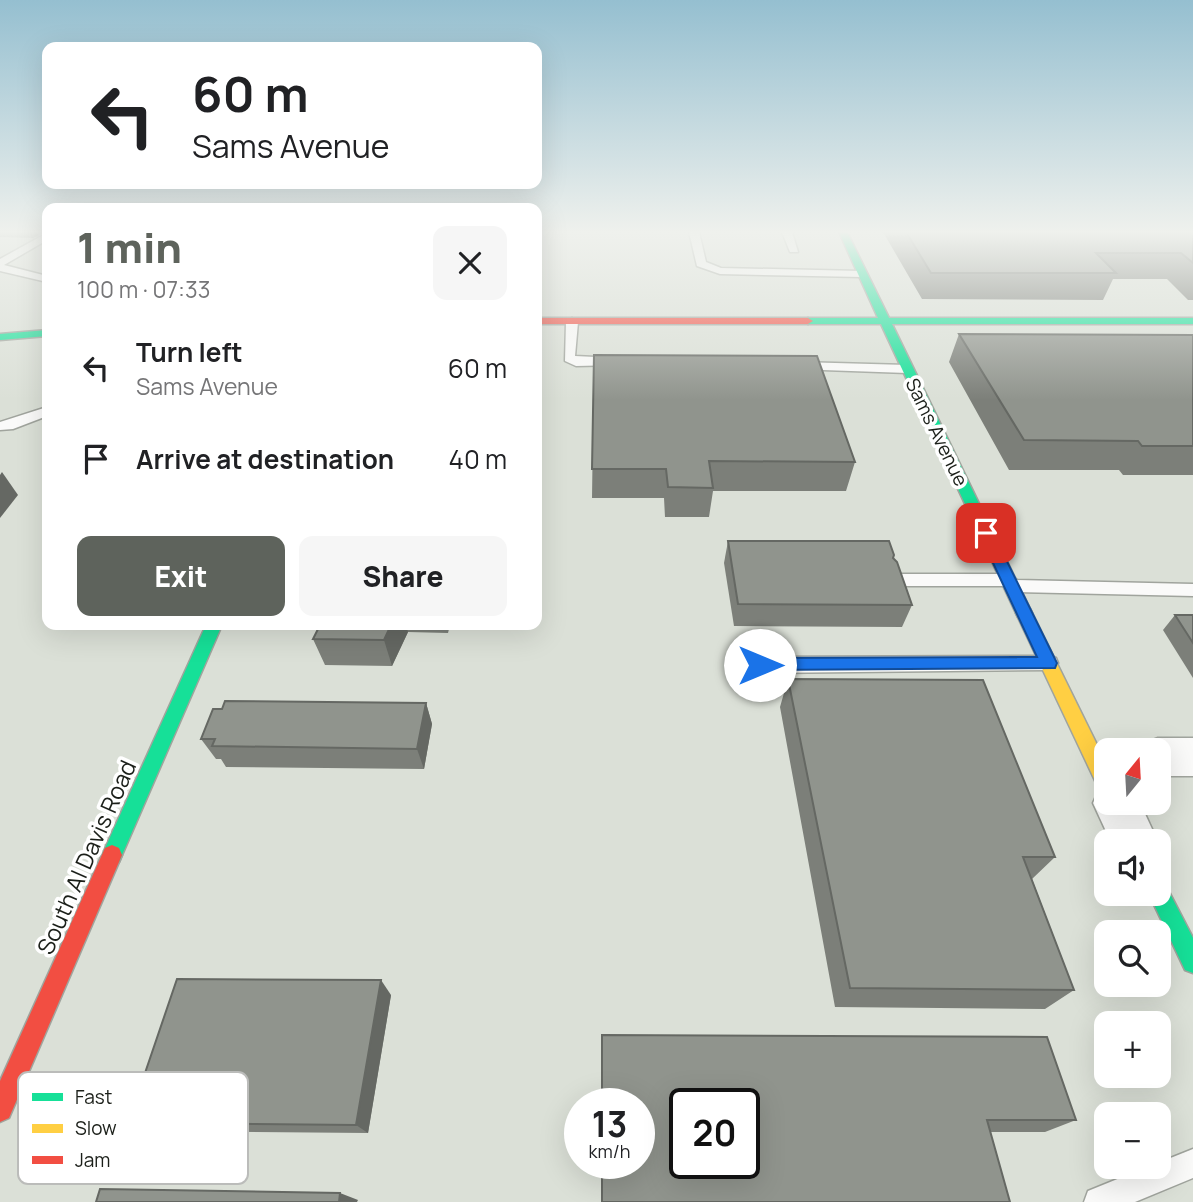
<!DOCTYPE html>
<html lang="en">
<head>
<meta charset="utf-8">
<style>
	:root { --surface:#fff; --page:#f6f6f6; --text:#202124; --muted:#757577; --accent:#5e635c }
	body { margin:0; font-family:Manrope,sans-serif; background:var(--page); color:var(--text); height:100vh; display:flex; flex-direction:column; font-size:26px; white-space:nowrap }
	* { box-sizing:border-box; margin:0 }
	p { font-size:23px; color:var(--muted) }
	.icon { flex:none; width:38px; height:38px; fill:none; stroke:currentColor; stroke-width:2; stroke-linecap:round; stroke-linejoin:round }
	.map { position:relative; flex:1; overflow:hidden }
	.sheet { position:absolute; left:42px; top:203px; width:500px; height:427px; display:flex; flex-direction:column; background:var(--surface); border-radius:14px; box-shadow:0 7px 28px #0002 }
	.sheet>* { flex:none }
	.top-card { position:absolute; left:42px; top:42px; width:500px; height:147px; border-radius:14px; box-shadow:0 7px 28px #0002; background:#fff; color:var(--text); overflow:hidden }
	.needle { width:46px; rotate:18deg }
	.buttons { position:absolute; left:1094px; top:738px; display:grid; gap:14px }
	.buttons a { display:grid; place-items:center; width:77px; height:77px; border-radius:14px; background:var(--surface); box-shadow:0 7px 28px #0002; font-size:35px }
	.speed { position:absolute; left:564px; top:1088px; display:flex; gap:14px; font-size:35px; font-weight:700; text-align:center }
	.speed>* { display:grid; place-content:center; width:91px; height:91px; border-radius:50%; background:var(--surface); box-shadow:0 7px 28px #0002; line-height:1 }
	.speed small { font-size:18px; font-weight:400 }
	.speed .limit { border:4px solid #111; border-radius:10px; background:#fff; color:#111 }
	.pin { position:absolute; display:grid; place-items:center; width:60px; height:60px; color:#fff; margin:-30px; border-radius:14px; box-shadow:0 4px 10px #0006 }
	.me { position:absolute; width:77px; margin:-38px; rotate:90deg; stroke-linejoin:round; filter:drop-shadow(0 0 5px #0008) }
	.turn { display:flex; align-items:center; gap:24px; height:147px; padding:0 35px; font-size:32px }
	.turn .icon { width:91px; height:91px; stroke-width:2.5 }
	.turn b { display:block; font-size:49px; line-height:60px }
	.round { display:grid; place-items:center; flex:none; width:74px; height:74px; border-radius:14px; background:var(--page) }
	.headline { display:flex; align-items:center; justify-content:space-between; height:119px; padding:0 35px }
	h1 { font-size:42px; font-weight:800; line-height:52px; color:var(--accent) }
	.primary-button { display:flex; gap:14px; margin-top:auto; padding:14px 35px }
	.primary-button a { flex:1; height:80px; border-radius:14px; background:var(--accent); color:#fff; font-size:28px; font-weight:800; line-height:80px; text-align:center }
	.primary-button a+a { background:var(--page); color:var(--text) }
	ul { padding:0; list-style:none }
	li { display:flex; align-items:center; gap:21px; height:91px; padding:0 35px }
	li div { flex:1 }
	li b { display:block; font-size:26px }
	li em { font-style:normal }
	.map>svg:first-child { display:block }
</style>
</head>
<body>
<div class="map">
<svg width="1193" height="1202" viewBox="0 0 1193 1202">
	<rect width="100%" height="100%" fill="#dbe0d7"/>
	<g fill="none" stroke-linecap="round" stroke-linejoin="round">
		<g stroke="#a0a49d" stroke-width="3">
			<g id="lane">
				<path d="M689 232H699L706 262 721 268 862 271 867 274 862 277 720 274 697 266Z"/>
				<path d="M782 232H792L798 252H790Z"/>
				<path d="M47 233V240L4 265 47 276V282L0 271V259Z"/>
				<path d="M572 318 578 322 575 356 616 358 622 362 620 365 576 366 565 361 566 322Z"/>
				<path d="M799 362 907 365 913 369 907 373 795 369V363Z"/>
				<path d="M47 407V416L13 429 0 430V422Z"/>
				<path d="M895 574H1009L1017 580 1193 584V596L1012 592 1004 586H895L886 580Z"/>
				<path d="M1049 656 1056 658 1058 663 1056 668 1049 670 759 673 752 670 750 665 752 660 759 657Z"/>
				<path d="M1193 1149V1178L1135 1202H1084L1088 1191 1147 1167H1158V1163Z"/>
			</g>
		</g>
		<g stroke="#a0a49d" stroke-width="3">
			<g id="street">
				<path d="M1158 738H1193V776H1158V751H1139L1143 744Z"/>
				<path d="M1106 786V803H1140L1158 842H1111L1093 803 1100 788Z"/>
			</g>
		</g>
		<g stroke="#a0a49d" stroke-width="3">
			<g id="fast">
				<path d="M839 232H847L889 318H1193V324H892L1032 613 1030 617H1018L1016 613 881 324H808L803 321 808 318H878Z"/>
				<path d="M47 330V336L0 340V334Z"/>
				<path d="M206 625H222L119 862 112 865 105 862 102 855Z"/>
				<path d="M1158 881 1165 884 1193 938V973L1185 970 1149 894H1158Z"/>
			</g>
		</g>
		<g stroke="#a0a49d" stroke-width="3">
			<path id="slow" d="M1024 607 1030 609 1032 613 1106 763V792L1099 789 1016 613 1018 609Z"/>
		</g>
		<g stroke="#a0a49d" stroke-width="3">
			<g id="jam">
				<path d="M537 318H808L813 321 808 324H537Z"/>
				<path d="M112 845 119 848 122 855 9 1118 0 1122V1081L105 848Z"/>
			</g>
		</g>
		<use href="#lane" fill="#fafaf9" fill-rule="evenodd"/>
		<use href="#street" fill="#fafaf9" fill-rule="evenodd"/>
		<use href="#fast" fill="#16e098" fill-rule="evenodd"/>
		<use href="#slow" fill="#ffcf43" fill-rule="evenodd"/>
		<use href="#jam" fill="#f24e42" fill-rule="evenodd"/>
	</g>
	<g fill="#7c7f79">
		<path d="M0 232H44L33 238 0 237Z"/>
		<path d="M883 232H1193V300H1188L1167 279H1113L1103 300 922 299Z"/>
		<path d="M959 334 1193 335V475H1123L1119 470H1009L949 362Z"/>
		<path d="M594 355 855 462 846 491H713L709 517H665L664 498H592Z"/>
		<path d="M728 541 893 558 912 605 902 627 734 626 724 563Z"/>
		<path d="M1175 615H1193V678L1163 630Z"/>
		<path d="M315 625H450L448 633 408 632 392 666 325 665 313 639 317 630Z"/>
		<path d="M788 679 1055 857 1032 879 1074 990 1045 1009 835 1007 780 707Z"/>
		<path d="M426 703 432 724 424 769 226 767 221 759H216L201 739Z"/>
		<path d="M391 995 368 1133 152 1131 128 1123Z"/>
		<path d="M639 1104 1076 1120 1045 1132H990Z"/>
	</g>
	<g fill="#656863">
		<path d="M30 232H44L33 238Z"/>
		<path d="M538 455 540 482 537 513V462Z"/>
		<path d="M2 472 18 495 0 518V475Z"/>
		<path d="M391 625H406L408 632 392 666 384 640Z"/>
		<path d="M426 703 432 724 424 769 417 749Z"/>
		<path d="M381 980 391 995 368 1133 356 1125Z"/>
		<path d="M340 1193 358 1200 357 1202H339Z"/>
	</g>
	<g fill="#90948d" stroke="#656863" stroke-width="2" fill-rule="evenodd">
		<path d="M906 232H1193V263L1181 253H1096L1116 273H931Z"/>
		<path d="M959 334 1193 335V446H1142L1138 441 1024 440Z"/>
		<path d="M594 355 817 356 855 462 709 461 713 488 668 487 666 469H592Z"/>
		<path d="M728 541H889L894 555 893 558 897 562 912 605 738 604Z"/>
		<path d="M1175 615H1193V643Z"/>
		<path d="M320 625H391L384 640 313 639Z"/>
		<path d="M788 679 983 680 1055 857H1023L1074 990 850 988Z"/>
		<path d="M225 701 426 703 417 749 212 746 215 739H201L213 709H222Z"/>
		<path d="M177 979 381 980 356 1125 128 1123Z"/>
		<path d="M602 1035 1047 1037 1076 1120H987L1010 1202H602V1164H639V1104H602ZM684 1104H744V1164H684Z"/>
		<path d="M100 1189 340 1193 339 1202H96Z"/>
	</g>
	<linearGradient id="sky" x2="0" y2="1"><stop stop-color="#95bfd0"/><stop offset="0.58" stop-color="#eff1ed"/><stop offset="1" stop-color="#eff1ed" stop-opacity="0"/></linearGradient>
	<rect width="1193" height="400" fill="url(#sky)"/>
	<path fill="#1a73e8" stroke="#114b97" stroke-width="2" d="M986 528 993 533 1057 663 1055 668 753 670 751 665 753 660 760 658 1037 657 979 533Z"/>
	<g text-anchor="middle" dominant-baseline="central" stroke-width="7" stroke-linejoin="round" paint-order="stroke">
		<g font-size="19" fill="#1b1f19" stroke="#fff">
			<text transform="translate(937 432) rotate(64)">Sams Avenue</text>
		</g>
		<g font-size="23" fill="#1b1f19" stroke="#fff">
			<text transform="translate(86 857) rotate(-66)">South Al Davis Road</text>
		</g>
	</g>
	<rect x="18" y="1072" width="230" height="112" rx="10" fill="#fff" stroke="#bbbcba" stroke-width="2"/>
	<rect x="32" y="1093" width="31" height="8" fill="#16e098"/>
	<rect x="32" y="1124" width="31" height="9" fill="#ffcf43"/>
	<rect x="32" y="1156" width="31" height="8" fill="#f24e42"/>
	<g font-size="19" fill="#1b1f19">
		<text x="75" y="1104">Fast</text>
		<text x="75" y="1135">Slow</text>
		<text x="75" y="1167">Jam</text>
	</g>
</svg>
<div class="buttons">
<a><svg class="needle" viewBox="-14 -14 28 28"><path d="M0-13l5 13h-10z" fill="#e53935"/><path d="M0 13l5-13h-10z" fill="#757577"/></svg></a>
<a><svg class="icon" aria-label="sound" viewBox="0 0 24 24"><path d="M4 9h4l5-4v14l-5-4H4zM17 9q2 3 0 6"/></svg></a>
<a><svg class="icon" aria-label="search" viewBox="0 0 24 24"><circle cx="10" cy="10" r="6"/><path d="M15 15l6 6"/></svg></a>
<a>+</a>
<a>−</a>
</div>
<div class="speed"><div>13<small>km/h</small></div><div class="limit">20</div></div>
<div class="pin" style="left:986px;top:533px;background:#d93025"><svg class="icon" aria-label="arrive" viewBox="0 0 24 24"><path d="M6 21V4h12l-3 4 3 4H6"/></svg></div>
<svg class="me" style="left:760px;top:665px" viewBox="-20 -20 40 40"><circle r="19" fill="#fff"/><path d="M0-13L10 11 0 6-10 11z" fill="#1a73e8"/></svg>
<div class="top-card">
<div class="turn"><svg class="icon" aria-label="left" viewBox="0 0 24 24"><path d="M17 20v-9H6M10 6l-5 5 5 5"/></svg><div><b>60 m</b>Sams Avenue</div></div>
</div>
<section class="sheet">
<div class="headline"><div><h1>1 min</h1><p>100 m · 07:33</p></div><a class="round"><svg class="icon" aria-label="close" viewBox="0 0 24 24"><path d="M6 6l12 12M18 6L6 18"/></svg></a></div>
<ul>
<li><svg class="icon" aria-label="left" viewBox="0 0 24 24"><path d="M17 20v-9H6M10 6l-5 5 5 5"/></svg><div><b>Turn left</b><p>Sams Avenue</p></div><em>60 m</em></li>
<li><svg class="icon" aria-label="arrive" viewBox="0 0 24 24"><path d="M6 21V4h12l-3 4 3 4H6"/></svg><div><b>Arrive at destination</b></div><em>40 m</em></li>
</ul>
<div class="primary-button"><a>Exit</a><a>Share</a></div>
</section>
</div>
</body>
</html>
